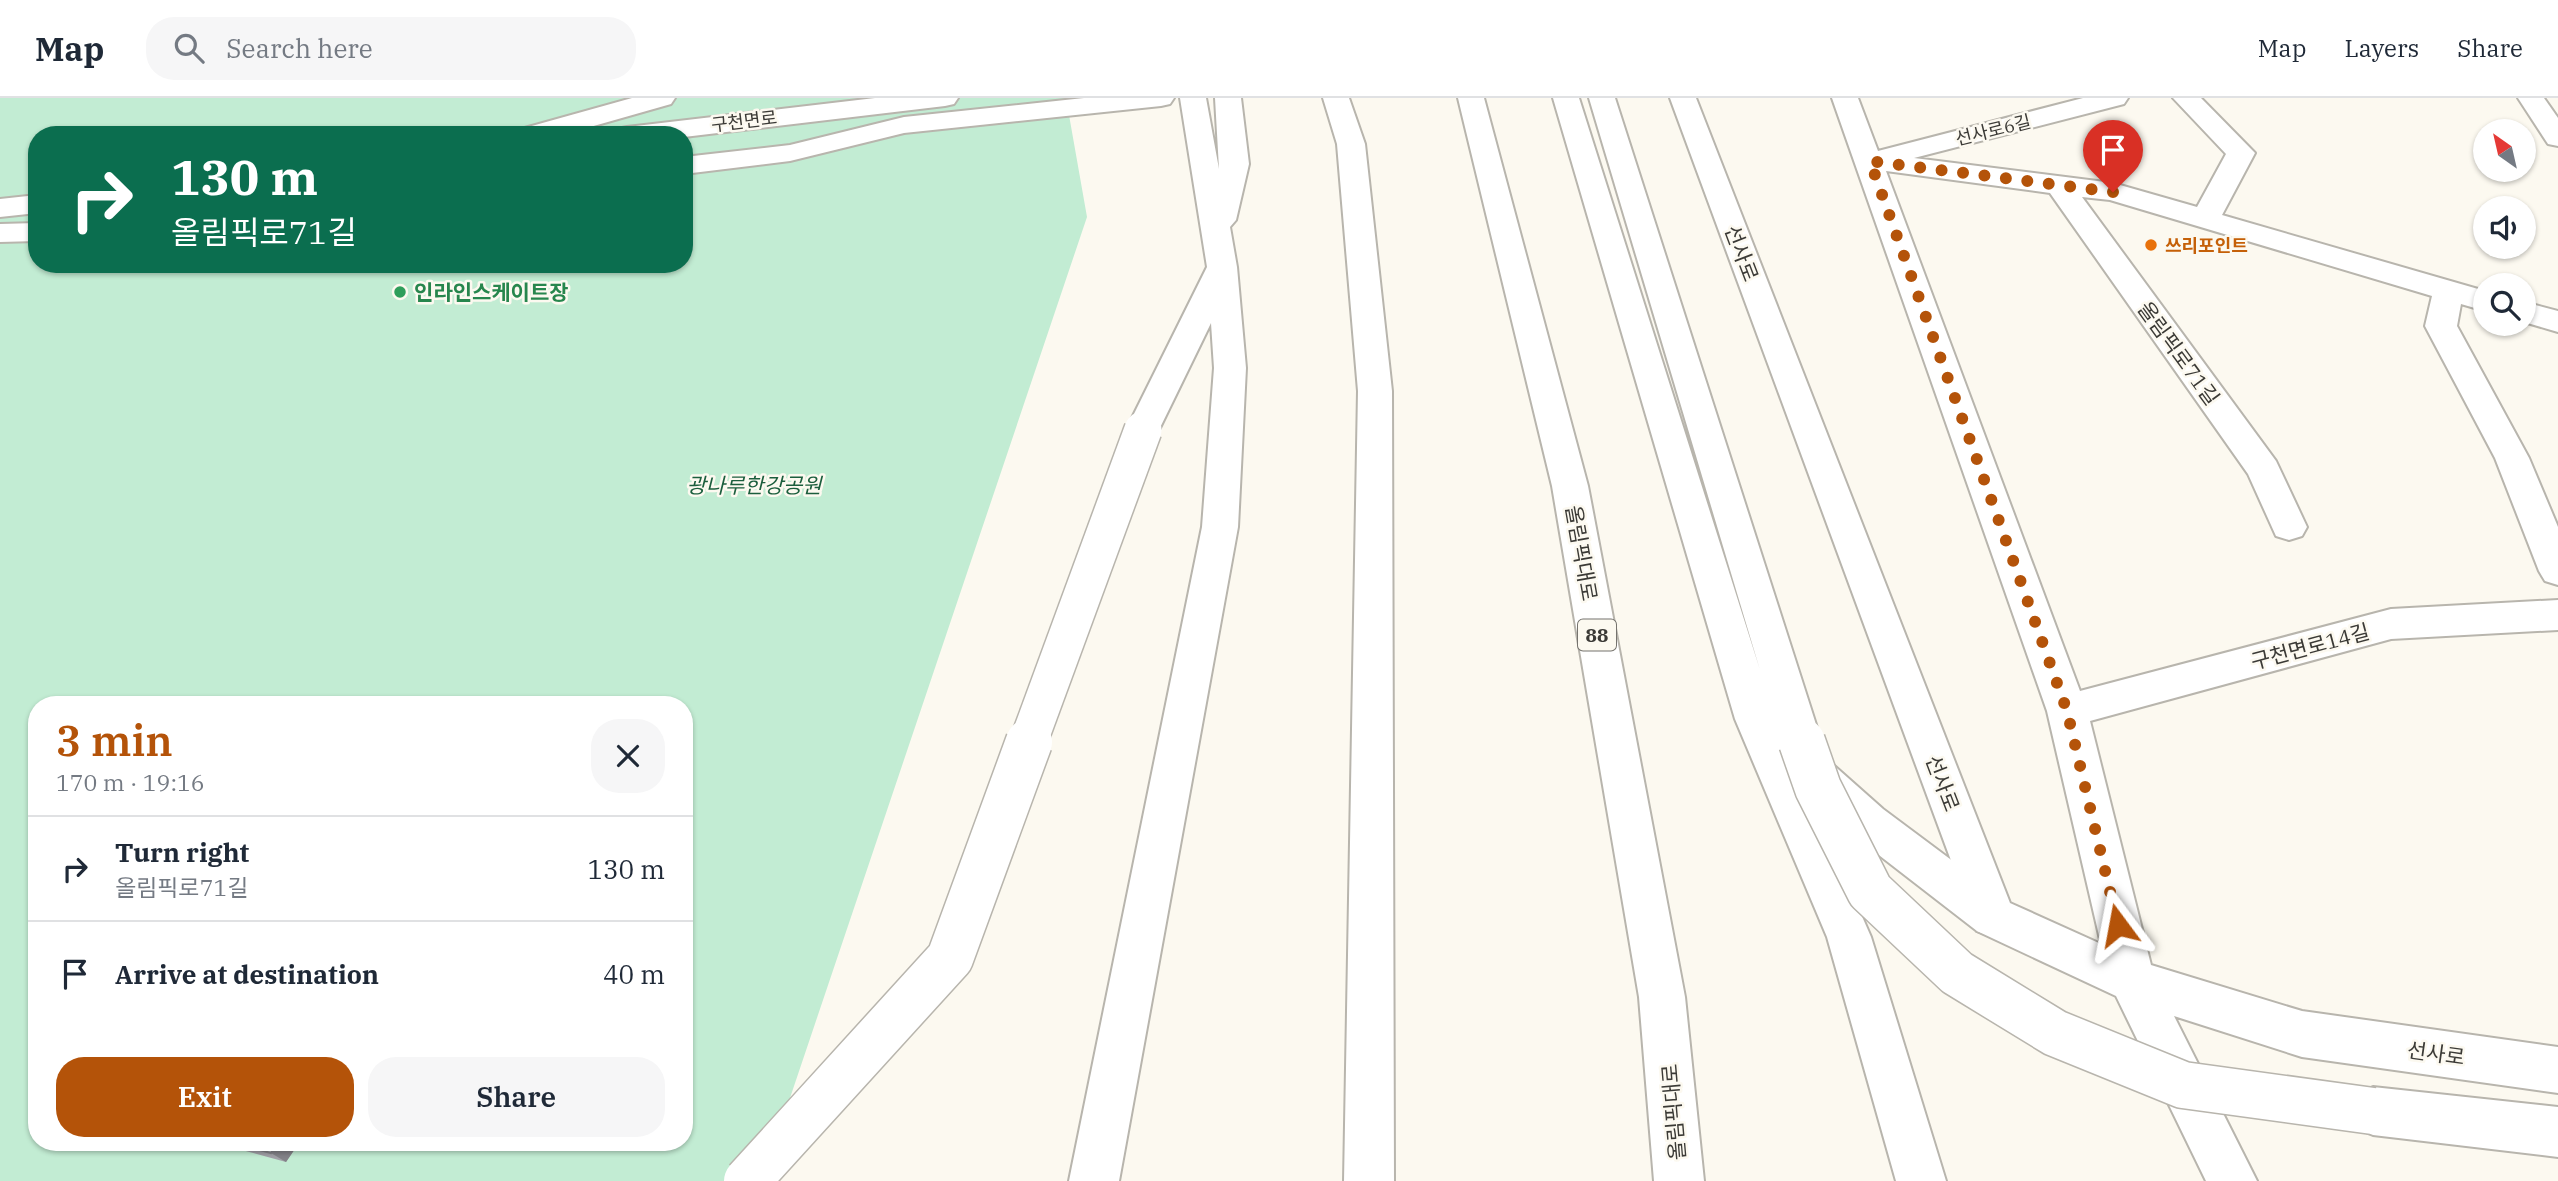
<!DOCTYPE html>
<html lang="en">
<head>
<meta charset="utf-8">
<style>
	:root { --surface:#fff; --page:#f6f6f7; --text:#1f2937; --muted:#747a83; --line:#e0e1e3; --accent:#b45309 }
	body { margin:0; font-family:"IBM Plex Serif","Noto Sans KR",serif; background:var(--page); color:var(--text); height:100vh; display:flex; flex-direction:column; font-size:26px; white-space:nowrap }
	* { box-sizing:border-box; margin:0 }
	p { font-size:23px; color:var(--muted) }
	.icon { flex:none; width:38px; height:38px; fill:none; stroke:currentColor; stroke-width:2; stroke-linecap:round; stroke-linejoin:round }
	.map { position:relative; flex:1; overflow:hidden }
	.sheet { position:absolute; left:28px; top:598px; width:665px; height:455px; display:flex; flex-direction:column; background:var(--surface); border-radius:28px; box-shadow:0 2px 5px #0004 }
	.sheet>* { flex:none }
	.top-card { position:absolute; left:28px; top:28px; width:665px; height:147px; border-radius:28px; box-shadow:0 2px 5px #0004; background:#0b6e4f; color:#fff; overflow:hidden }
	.needle { width:46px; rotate:326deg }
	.buttons { position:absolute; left:2473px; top:21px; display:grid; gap:14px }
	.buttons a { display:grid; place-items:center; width:63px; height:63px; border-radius:50%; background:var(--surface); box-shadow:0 2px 5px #0004; font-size:35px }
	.pin { position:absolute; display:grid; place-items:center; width:60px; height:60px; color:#fff; margin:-72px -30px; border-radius:50% 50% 50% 0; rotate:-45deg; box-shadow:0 0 7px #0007 }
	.pin .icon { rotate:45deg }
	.me { position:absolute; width:77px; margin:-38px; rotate:347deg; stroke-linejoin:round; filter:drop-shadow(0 0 5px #0008) }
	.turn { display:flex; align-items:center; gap:24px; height:147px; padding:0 28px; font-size:32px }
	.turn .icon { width:91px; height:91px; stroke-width:2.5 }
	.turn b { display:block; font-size:49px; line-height:60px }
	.round { display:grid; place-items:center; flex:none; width:74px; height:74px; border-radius:28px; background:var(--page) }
	.head { display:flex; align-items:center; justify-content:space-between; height:119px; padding:0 28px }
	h1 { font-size:42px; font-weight:600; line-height:52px; color:var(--accent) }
	.cta { display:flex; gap:14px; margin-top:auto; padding:14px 28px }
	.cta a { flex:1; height:80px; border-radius:28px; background:var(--accent); color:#fff; font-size:28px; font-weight:600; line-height:80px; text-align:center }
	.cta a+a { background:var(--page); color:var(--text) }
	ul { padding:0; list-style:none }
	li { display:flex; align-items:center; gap:21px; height:105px; padding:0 28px; border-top:2px solid var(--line) }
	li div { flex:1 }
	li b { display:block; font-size:26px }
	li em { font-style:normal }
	header { display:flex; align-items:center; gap:42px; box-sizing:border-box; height:98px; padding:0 35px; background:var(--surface); border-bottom:2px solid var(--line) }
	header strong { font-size:33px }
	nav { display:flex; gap:38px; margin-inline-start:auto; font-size:24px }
	.search { width:490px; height:63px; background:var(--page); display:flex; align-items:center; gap:18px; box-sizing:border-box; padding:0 24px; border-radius:28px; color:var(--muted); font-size:26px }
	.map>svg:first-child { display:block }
</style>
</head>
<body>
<header>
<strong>Map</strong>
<div class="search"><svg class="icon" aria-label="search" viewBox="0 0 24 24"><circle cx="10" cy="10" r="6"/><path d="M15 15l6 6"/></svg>Search here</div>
<nav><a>Map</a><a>Layers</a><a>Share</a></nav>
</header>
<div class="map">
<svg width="2558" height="1083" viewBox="0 0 2558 1083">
	<rect width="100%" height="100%" fill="#fcf9f0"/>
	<path fill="#c2ecd3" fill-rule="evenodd" d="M0 0H1066L1087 119 762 1083H0ZM37 37H684V166H37ZM37 607H684V1045H37Z"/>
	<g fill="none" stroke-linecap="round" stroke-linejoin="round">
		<g stroke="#b8b5ad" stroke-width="4">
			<g id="street">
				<path d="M1084 0H1174L1170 6 1161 8 904 35 790 63 684 76V59L790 47 904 19Z"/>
				<path d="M1670 0H1696L2010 805 2101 846 2047 613 1832 0H1858L1878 53 2083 0H2128L2124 6 1914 60 2113 85 2197 109 2226 56 2173 0H2201L2255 55 2222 117 2485 193V213L2461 206 2457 228 2529 360 2558 429V487L2545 483 2539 473 2495 360 2425 228 2432 198 2110 102 2082 99 2276 363 2307 429 2302 438 2289 442 2276 438 2248 376 2050 95 1886 73 2080 593 2391 511 2558 502V532L2391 541 2090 623 2151 867 2302 913 2558 949V995L2302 959 2174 918 2257 1083H2206L2116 898 1977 833Z"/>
				<path d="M2518 0H2544L2558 20V48L2548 46Z"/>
				<path d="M37 125V143L0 144V126Z"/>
				<path d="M2524 204 2558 213V234L2524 224Z"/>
			</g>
		</g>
		<g stroke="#b8b5ad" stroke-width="4">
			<g id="secondary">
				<path d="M875 0H958L954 6 945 8 684 39 613 37 617 31 627 29Z"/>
				<path d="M37 97V115L0 119V101Z"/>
			</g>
		</g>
		<g stroke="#b8b5ad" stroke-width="4">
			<g id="highway">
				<path d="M632 0H675L671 6 562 37H517L521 31Z"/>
				<path d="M1180 0H1206L1219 71 1215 0H1241L1249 66 1236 122 1230 129 1237 169 1246 270 1238 429 1119 1083H1069L1202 429 1214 270 1211 225 1155 340 1143 344 1131 340 1126 332 1207 169Z"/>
				<path d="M1323 0H1349L1365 46 1392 293 1394 1083H1344L1358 293 1337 46Z"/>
				<path d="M1458 0H1484L1588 388 1685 899 1704 1083H1654L1639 899 1552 388Z"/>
				<path d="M1553 0H1579L1760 572 1589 0H1615L1820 639 1814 651 1800 656 1789 652 1797 671 1800 664 1815 658 1830 664 1883 711 2009 805 2015 819 2009 833 1993 839 1977 833 1853 737 1808 695 1871 839 1946 1083H1896L1827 839 1735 621Z"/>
				<path d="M2373 989 2558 1009V1059L2373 1037 2356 1030 2349 1013 2356 996Z"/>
			</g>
		</g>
		<use href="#street" fill="#fff" fill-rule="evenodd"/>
		<use href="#secondary" fill="#fff" fill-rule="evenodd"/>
		<use href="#highway" fill="#fff" fill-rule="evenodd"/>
		<g stroke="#b8b5ad" stroke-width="40" stroke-linecap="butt">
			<g id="highway-bridge-far1">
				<path d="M1800 639 1802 645"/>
				<path d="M1028 645 1143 332"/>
			</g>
		</g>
		<g stroke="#b8b5ad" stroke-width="49" stroke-linecap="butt">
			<g id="highway-bridge">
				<path d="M1802 644 1818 690 1870 793 1957 875 2055 935 2183 987 2373 1013"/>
				<path d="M747 1083 950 860 1029 644"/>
			</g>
		</g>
		<use href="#highway-bridge-far1" stroke="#fff" stroke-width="37"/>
		<use href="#highway-bridge" stroke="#fff" stroke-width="46"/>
	</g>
	<path fill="#a1a0a7" d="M222 1045H299L286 1064 227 1048Z"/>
	<path fill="#838288" d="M278 1045H299L286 1064 271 1055Z"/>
	<path fill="#bbbac2" stroke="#838288" stroke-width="2" d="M233 1045H278L271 1055Z"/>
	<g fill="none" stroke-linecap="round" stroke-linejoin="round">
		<path stroke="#b45309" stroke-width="12" stroke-dasharray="0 21.6" d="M2113 94 1870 63 2067 613 2118 827"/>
	</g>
	<circle fill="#e8710a" stroke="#fcf9f0" stroke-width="2.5" cx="2151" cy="147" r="7"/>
	<circle fill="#2e9e5b" stroke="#fcf9f0" stroke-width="2.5" cx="400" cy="194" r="7"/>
	<g text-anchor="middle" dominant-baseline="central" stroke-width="5" stroke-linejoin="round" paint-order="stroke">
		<g font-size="18" fill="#3b3a36" stroke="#fcf9f0">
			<text transform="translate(744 23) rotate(-7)">구천면로</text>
			<text transform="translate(1993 32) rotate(-14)">선사로6길</text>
		</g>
		<g font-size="18" font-weight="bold" fill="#c56008" stroke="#fcf9f0" text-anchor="start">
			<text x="2165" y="147">쓰리포인트</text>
		</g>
		<rect fill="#fcf9f0" stroke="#75736e" stroke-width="2" x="1578" y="521.5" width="38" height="31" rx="5"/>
		<g font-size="19" font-weight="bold" fill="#3b3a36">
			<text x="1597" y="537">88</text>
		</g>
		<g font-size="21" fill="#3b3a36" stroke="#fcf9f0">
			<text transform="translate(1742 155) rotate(69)">선사로</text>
			<text transform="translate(2179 255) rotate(54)">올림픽로71길</text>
			<text transform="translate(1582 455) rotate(80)">올림픽대로</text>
			<text transform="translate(2310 548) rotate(-15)">구천면로14길</text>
			<text transform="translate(1943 685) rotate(69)">선사로</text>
			<text transform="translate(2436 955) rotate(8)">선사로</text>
			<text transform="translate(1673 1014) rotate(-95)">올림픽대로</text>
		</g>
		<g font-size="21" font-weight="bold" fill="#27864d" stroke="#fcf9f0" text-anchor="start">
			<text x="414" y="194">인라인스케이트장</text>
		</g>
		<g font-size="21" font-style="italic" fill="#1b5e3d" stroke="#fcf9f0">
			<text x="754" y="387">광나루한강공원</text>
		</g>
	</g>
</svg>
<div class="buttons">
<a><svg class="needle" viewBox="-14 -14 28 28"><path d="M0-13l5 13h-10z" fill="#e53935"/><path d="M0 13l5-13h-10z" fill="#747a83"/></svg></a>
<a><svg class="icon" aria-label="sound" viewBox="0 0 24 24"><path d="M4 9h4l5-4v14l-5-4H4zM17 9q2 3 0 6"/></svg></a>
<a><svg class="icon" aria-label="search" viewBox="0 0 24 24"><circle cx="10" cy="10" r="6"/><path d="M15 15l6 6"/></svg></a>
</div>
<div class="pin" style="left:2113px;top:94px;background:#d93025"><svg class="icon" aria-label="arrive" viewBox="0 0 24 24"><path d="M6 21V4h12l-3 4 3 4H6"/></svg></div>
<svg class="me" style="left:2118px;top:827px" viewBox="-20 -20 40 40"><path d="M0-17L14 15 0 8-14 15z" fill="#b45309" stroke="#fff" stroke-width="4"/></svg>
<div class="top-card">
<div class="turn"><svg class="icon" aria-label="right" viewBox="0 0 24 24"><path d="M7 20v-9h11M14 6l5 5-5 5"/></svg><div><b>130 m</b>올림픽로71길</div></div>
</div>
<section class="sheet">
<div class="head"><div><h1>3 min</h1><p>170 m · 19:16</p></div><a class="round"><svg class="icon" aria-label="close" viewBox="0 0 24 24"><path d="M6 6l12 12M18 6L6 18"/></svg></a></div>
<ul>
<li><svg class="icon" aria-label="right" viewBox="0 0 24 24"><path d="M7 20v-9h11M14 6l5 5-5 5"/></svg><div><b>Turn right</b><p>올림픽로71길</p></div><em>130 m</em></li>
<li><svg class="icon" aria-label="arrive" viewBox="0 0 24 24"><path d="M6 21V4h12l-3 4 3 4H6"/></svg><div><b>Arrive at destination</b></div><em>40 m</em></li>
</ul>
<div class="cta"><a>Exit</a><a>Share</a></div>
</section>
</div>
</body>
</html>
